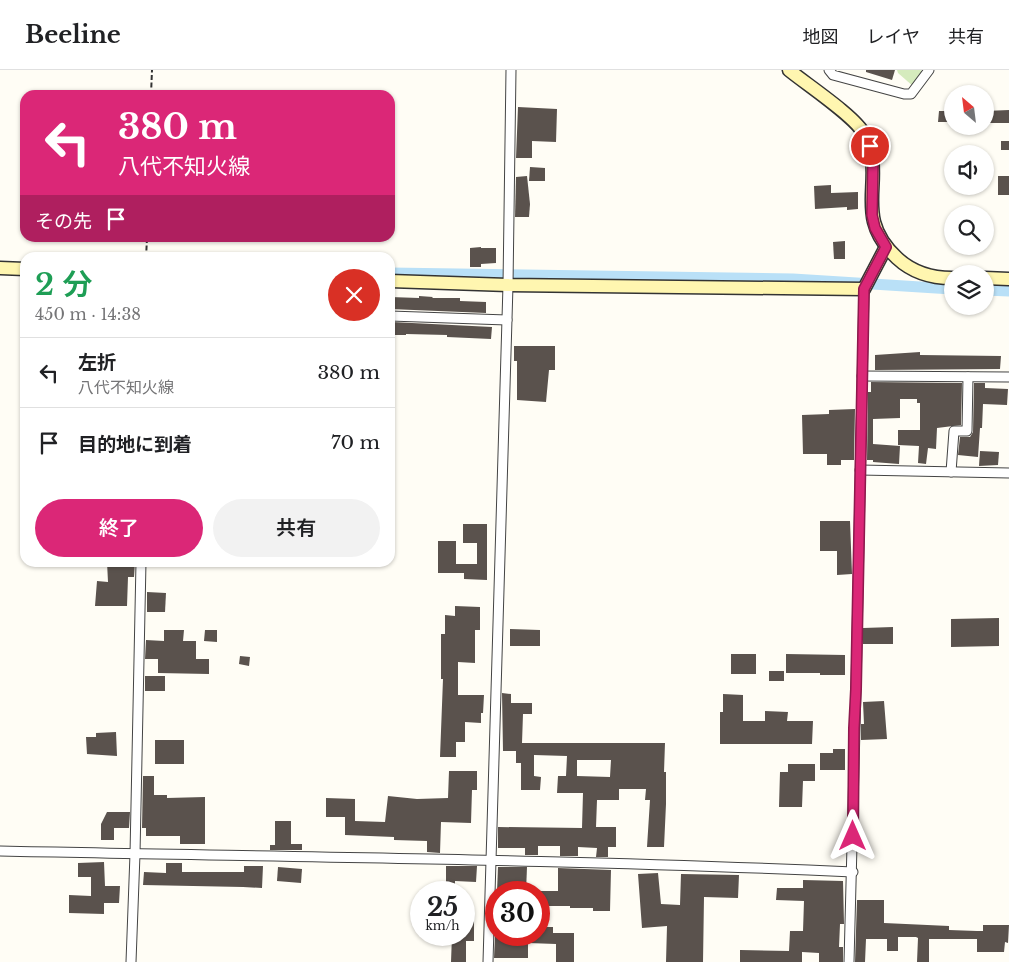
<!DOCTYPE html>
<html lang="ja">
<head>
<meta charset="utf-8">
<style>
	:root { --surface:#fff; --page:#f2f2f2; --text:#202124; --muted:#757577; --line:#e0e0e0; --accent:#db2777 }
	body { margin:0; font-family:"Libre Baskerville","Noto Sans JP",serif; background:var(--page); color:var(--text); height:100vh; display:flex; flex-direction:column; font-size:19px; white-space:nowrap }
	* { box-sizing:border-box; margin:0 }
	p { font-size:16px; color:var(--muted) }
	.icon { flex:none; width:28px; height:28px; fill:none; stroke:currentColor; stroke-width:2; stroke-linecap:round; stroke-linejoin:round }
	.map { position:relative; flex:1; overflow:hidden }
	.sheet { position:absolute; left:20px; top:182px; width:375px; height:315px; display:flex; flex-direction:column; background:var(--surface); border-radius:15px; box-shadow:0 1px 4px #0004 }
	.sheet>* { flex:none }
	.banner { position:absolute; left:20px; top:20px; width:375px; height:152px; border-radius:15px; box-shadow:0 1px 4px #0004; background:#db2777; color:#fff; overflow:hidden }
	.needle { width:32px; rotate:332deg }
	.tools { position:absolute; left:944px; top:15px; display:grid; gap:10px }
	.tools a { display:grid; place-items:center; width:50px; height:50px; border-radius:50%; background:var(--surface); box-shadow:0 1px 4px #0004; font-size:25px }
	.speed { position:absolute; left:410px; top:811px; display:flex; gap:10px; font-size:25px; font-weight:700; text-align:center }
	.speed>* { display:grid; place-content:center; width:65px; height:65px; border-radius:50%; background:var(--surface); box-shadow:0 1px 4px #0004; line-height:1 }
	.speed small { font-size:12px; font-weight:400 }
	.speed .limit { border:8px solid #d22; background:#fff; color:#111 }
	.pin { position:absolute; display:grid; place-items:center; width:42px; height:42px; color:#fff; margin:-21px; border:2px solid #fff; border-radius:50%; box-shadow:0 1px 5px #0007 }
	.me { position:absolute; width:55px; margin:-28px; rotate:0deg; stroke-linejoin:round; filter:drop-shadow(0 0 4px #0008) }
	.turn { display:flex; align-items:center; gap:18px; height:105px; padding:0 15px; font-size:22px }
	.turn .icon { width:65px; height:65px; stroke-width:2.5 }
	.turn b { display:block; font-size:35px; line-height:42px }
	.then { display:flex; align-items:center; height:48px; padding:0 15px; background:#0003; gap:10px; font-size:19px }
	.round { display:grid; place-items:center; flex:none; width:52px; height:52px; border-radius:26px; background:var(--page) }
	.overview { display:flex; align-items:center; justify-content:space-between; height:85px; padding:0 15px }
	h1 { font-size:30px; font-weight:600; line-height:38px; color:#1e9e55 }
	.action { display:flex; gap:10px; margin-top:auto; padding:10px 15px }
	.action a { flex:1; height:58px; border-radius:30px; background:var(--accent); color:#fff; font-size:20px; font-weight:600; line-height:58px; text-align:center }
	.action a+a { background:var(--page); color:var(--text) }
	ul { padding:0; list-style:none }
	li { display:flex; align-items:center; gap:15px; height:70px; padding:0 15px; border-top:1px solid var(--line) }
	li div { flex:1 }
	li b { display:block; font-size:19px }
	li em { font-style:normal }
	header { display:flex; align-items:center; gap:30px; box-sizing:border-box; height:70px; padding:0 25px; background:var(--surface); border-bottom:1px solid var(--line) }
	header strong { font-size:24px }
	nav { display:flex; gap:28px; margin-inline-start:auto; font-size:18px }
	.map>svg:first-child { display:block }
</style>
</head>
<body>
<header>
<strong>Beeline</strong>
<nav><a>地図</a><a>レイヤ</a><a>共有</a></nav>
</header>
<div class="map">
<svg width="1009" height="892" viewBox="0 0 1009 892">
	<rect width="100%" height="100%" fill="#fffdf5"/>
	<path fill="#d5ebbd" d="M897 0H920L922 1 914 17 898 3Z"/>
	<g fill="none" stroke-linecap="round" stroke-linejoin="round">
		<g stroke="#b9e0f7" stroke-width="11">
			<path d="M390 203 793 209 952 219"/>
			<path d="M985 220 1009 221"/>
		</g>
	</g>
	<g fill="#5a524d" fill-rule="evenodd">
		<path d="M866 0H895L892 10 866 2Z"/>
		<path d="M945 33H952V52H938L939 41H945Z"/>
		<path d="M518 37 557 39 556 72 532 71V88H516Z"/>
		<path d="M1009 40V53H985V41Z"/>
		<rect x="1001" y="71" width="8" height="9"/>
		<path d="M530 97 545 98V111H529Z"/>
		<path d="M527 106 530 134 529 147H515L516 107Z"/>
		<rect x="998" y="106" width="11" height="19"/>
		<path d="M831 115V123L858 122V139L847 140V137L815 139 814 116Z"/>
		<path d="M845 171V189H834L833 172Z"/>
		<path d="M481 177V178H496V193L481 194V197H470V178Z"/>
		<path d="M419 226 433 227 432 228H460V231L486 232V243L390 239V227L419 228Z"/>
		<path d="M392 252 492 257 491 269 447 267V265L406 264V265H391Z"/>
		<path d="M514 276H555V300H549L546 332 517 330V291H514Z"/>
		<path d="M920 282V285L1001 286 1000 299 875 300V285Z"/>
		<path d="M871 312 962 313 961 355 937 358 936 379 928 378 926 394 918 393 919 376 898 375V360H920V333H917V329H900V348L873 349V374L900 376 899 394 873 392V390H867L868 322H871Z"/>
		<path d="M974 313H985V318L1008 319 1007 335 983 334 982 358H980L978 387 958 385 960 367H970L973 362Z"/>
		<path d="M855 339 854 390H841V395H827V384H803L802 345 829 344V340Z"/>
		<path d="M980 381 999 382 998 395 979 396Z"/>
		<path d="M820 451H850L852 504 837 505V481H820Z"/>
		<path d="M463 454H487V510L464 509V503H438V471H456V494H477V473H463Z"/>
		<path d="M107 492H135L134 507H128L127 536H95L97 511 108 512Z"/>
		<path d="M147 522 166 523 165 542H147Z"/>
		<path d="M455 536 480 537V560H475V593L458 592V625H484L483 643H481V653L465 652V672H456V687H440L443 609H441V564H445V545L455 546Z"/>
		<path d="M999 548V576L951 577V549Z"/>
		<path d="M893 557V574H863V558Z"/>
		<path d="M510 559 540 560V576H510Z"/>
		<path d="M164 560H184L183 571H196V589H209V604L158 603V589H145L146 570 164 571Z"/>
		<path d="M205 560H217V572L204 571Z"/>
		<rect x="731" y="584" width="25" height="20"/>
		<path d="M786 584 845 585V605H820V603H786Z"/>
		<path d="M240 586 250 587 249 596 239 594Z"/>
		<rect x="769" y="601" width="15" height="10"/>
		<rect x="145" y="606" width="20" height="15"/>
		<path d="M502 623 511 624V633H532V644H523L522 673H665L664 702H666V734L664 777H647L650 730H645L646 719H619V730H597L596 757H616V777H608V787H596L597 778 578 777V786H560V776H538V785H525V778H498V757L582 758 583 723H557L558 706H566L567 686 534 685V706L541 707 540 720H521V693H516V681H503ZM577 690H611L610 707 577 706Z"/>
		<path d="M723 624 743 625V651H765V641L788 642 787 651H813L812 674H720V642H723Z"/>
		<path d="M884 631 887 669 861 670V654H864L863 632Z"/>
		<path d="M116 662 117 686 87 684 86 667H96V663Z"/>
		<rect x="155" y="670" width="29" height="24"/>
		<path d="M833 679H845V700H820V683H833Z"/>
		<path d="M788 694H815V711H803L802 737H779L780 702H788Z"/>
		<path d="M449 701H477V720H472L471 753 441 752 440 783 427 782V771L394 770V767L345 765V747H326V728L355 729V751L385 752 388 726 417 729 448 728Z"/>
		<path d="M143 706H154V725H167V728L205 727V774H180V766H146V758H142Z"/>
		<path d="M107 742H130L129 758H114V770H101V754Z"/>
		<path d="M275 751H291V774H302V780H270V775H275Z"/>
		<path d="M104 792 105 816H120L119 833H104V844L69 843V825L91 826V807H78V793Z"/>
		<path d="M166 793H182V802H244V796H263L262 818 243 817 143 815 144 802 166 803Z"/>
		<path d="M446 796H477L476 812 455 811V816H446Z"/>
		<path d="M278 797 302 799 301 813 277 811Z"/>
		<path d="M498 797H527L526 822H497Z"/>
		<path d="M558 798 611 800 610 841H593V838H570V836H539V821H558Z"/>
		<path d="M658 803 661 834 680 835 681 804 739 805 738 828 704 827 703 892H666L667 856 642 858 638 804Z"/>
		<path d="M803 810 843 811 844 854H840L839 877H843V892H819V883L802 882V892H740V880L789 881 790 861H803L804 831 776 830 777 818H803Z"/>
		<path d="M857 830H884V853L949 856V860L977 861H983V855H1009L1008 873 1005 872 1004 882H977V869H929V892H917L918 868 916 867H898V881H887V869H866L865 892H855Z"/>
		<path d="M464 847H474V871H466V892H451L452 865H464Z"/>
		<path d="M539 857H553V863H574V892H556V874L528 873V888H494L495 865H539Z"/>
	</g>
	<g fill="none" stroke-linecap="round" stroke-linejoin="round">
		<g stroke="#444" stroke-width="11">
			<g id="street">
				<path d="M829 0 833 5 904 24H911L929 0"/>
				<path d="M390 246 507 250"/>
				<path d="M862 306 1009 307"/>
				<path d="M860 400 1009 403"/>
				<path d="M951 402 954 361H967L968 307"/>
				<path d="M0 781C284 787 569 789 853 802"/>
				<path d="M131 892 135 784 141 492"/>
				<path d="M488 892 508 215 511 0"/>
				<path d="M849 892 856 619 864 219"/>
			</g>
		</g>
		<g stroke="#333" stroke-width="15">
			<g id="secondary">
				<path d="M789 0C806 14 856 47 864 64 888 110 850 144 897 188 912 202 932 208 952 208"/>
				<path d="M0 198 25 199"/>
				<path d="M985 208 1009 209"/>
				<path d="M390 211 508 215 864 219 886 177"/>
			</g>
		</g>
		<g stroke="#333" stroke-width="2" stroke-dasharray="5 2.5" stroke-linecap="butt">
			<path d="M151 25 152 0"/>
			<path d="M146 188 147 168"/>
		</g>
		<use href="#street" stroke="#fff" stroke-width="9"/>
		<use href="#secondary" stroke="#fff6b0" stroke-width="12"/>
	</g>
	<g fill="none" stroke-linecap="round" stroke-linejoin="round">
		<g stroke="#8e194d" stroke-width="12">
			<path id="route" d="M853 766 854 658 856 619 864 219 886 177 875 158 872 145 873 91 870 76"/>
		</g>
		<use href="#route" stroke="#db2777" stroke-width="9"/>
	</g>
</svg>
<div class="tools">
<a><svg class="needle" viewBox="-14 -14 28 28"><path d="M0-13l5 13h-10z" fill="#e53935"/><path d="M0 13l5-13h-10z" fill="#757577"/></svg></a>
<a><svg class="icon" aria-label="sound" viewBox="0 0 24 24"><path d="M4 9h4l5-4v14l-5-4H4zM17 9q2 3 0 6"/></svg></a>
<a><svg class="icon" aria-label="search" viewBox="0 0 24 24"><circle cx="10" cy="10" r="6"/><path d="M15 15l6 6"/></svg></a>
<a><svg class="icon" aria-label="layers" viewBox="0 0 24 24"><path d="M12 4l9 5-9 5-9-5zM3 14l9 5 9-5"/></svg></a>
</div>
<div class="speed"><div>25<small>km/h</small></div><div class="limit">30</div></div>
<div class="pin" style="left:870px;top:76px;background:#d93025"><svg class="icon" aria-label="arrive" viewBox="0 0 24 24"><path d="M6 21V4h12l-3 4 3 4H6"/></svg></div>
<svg class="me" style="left:853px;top:766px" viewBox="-20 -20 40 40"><path d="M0-17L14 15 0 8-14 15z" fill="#db2777" stroke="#fff" stroke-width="4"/></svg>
<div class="banner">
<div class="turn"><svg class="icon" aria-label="left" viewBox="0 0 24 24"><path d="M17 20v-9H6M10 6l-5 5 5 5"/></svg><div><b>380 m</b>八代不知火線</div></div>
<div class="then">その先<svg class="icon" aria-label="arrive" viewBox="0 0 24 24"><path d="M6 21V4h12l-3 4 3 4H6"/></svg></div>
</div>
<section class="sheet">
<div class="overview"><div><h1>2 分</h1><p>450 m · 14:38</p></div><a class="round" style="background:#d93025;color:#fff"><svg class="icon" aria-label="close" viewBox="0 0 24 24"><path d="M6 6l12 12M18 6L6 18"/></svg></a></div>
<ul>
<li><svg class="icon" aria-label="left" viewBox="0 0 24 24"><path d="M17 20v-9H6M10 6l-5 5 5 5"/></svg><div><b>左折</b><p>八代不知火線</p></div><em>380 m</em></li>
<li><svg class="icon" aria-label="arrive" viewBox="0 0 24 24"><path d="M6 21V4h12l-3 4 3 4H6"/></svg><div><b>目的地に到着</b></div><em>70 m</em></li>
</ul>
<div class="action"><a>終了</a><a>共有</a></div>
</section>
</div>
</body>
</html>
